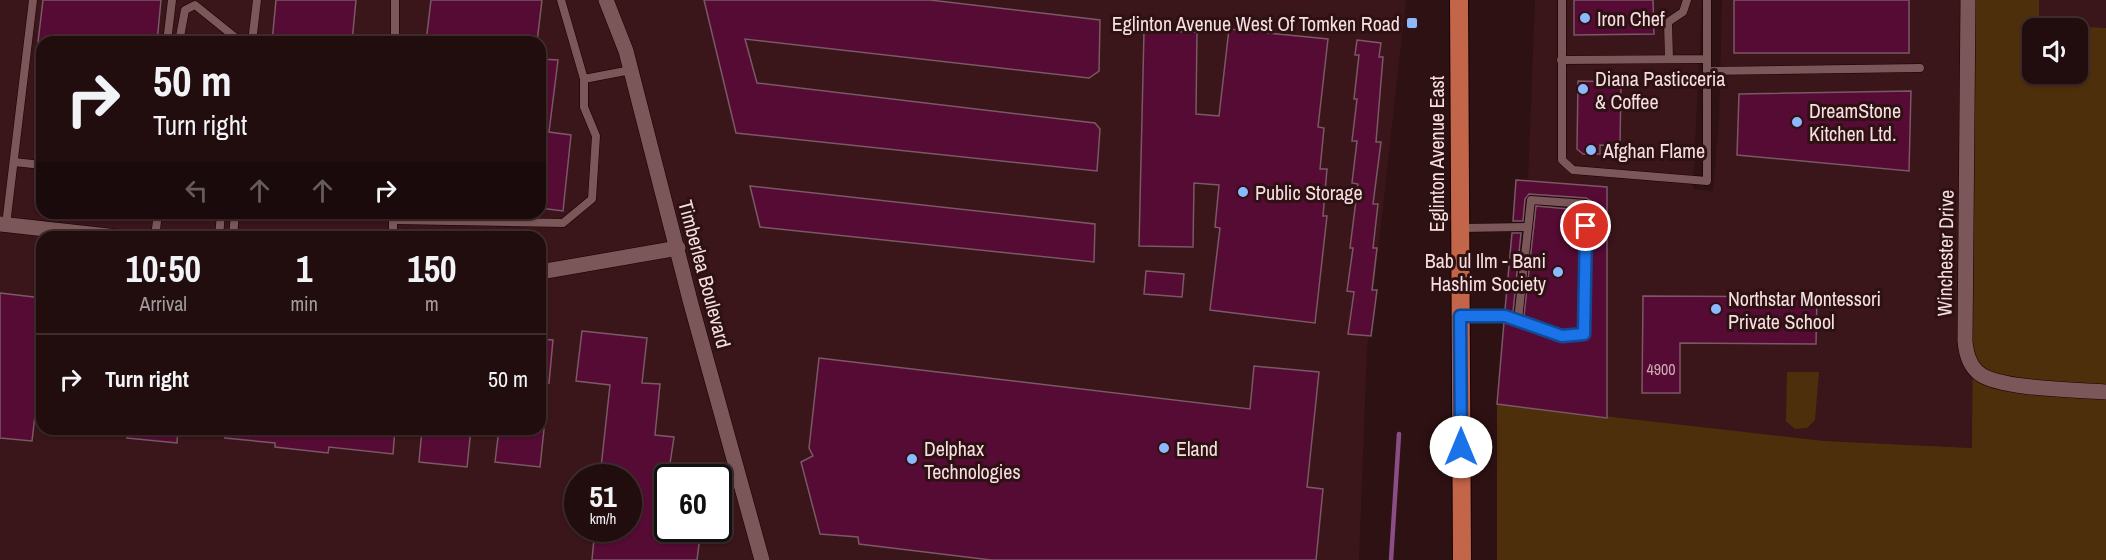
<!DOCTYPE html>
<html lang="en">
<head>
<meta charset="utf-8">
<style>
	:root { --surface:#220d0e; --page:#2a1617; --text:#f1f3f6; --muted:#a29c9e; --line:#3f2d2e }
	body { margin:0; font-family:"Archivo Narrow",sans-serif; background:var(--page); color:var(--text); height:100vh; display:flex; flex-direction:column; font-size:22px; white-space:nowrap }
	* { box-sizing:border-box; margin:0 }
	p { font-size:20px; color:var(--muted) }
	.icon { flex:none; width:33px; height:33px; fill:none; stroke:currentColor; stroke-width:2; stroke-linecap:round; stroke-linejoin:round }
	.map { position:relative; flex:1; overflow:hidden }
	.details { position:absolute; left:36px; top:231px; width:510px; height:204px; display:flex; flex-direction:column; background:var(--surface); border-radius:18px; box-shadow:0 2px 4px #0004,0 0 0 2px var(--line) }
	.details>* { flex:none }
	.guide { position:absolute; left:36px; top:36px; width:510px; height:183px; border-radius:18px; box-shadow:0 2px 4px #0004,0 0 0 2px var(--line); background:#220d0e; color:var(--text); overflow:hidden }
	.tools { position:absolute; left:2022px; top:18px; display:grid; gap:12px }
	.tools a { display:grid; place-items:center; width:66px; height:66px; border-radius:12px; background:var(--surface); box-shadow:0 2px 4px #0004,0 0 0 2px var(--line); font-size:30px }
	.speed { position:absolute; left:564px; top:464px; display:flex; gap:12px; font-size:30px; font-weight:700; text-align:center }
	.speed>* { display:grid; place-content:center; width:78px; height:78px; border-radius:50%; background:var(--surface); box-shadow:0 2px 4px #0004,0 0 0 2px var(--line); line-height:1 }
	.speed small { font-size:15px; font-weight:400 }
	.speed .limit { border:3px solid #111; border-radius:9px; background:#fff; color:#111 }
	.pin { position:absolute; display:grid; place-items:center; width:51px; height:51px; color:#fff; margin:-26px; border:3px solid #fff; border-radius:50%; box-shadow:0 2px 6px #0007 }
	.me { position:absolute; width:66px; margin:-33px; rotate:0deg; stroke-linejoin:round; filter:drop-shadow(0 0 4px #0008) }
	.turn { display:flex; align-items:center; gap:21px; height:126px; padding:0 18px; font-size:27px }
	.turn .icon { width:78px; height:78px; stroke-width:2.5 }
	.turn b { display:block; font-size:42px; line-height:51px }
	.lanes { display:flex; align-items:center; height:57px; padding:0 18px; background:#0003; justify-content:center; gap:30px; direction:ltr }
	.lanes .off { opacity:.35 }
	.eta { display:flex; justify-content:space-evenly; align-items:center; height:102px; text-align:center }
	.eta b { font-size:36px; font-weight:700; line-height:42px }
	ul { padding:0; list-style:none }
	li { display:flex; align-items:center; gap:18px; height:90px; padding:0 18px; border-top:2px solid var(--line) }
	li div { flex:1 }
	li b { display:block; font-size:22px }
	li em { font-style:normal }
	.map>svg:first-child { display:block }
</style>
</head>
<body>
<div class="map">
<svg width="2106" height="560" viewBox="0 0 2106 560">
	<rect width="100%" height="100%" fill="#2e1113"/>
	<g fill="#3a1519" fill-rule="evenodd">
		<path d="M0 0H1406L1367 351 1359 560H0ZM42 42H540V213H42ZM42 237H540V429H42ZM578 477H628V528H578ZM668 477H718V528H668Z"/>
		<path d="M1535 0H1702L1693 189 1713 191 1719 120 1722 0H1976L1972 448 1825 441 1607 418V187L1528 180Z"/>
		<path d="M2039 0H2106V28L2039 24Z"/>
	</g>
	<g fill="#4e2f0c" fill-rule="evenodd">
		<path d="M1975 0H2039V24L2106 28V560H1497V404L1825 441 1972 448ZM2032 28H2078V74H2032Z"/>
		<path d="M1787 372H1819L1815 420 1807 428 1795 429 1786 421Z"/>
	</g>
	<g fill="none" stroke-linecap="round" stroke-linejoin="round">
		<path stroke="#8a4d85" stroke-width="4.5" d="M1391 560 1399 434"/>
	</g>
	<g fill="#550b33" stroke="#7a5865" stroke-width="1.5">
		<path d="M43 0H161L157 42H38Z"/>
		<path d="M276 0H356L352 42H272Z"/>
		<path d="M431 0H542L537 42H426Z"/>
		<path d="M704 0H930L1100 20 1099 71 1089 78 745 39 757 83 1095 123 1100 129 1097 171 736 133Z"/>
		<path d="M1574 0H1653L1654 34 1574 35Z"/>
		<rect x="1734" y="0" width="175" height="53"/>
		<path d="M1229 29 1328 39 1318 127 1324 128 1320 169H1327L1323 216H1327L1315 323 1210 310 1220 228 1215 227 1219 185 1194 183 1193 247 1139 246 1144 31 1197 32 1196 114 1219 116Z"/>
		<path d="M1357 40 1381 43 1379 57H1383L1376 142H1381L1373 204H1378L1373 248H1377L1372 290H1377L1371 336 1348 334 1354 292 1347 291 1353 248H1350L1358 184 1352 183 1357 141H1352L1357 99H1354L1359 55H1355Z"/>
		<path d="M540 59 558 60 549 132 571 135 563 211 540 208Z"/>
		<path d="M1578 81 1621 82 1620 146 1600 145V154H1583L1577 149Z"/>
		<path d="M1911 91 1909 171 1737 155 1739 94Z"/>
		<path d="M1516 180 1607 187V418L1497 404 1504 322 1560 342 1585 340 1590 334 1592 202 1586 198 1529 194 1525 199 1523 221H1513Z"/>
		<path d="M750 186 1095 224 1094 262 760 227Z"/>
		<path d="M1536 206 1580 210 1578 329 1563 330 1524 316Z"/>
		<path d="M1512 233H1521L1513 312 1505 310Z"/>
		<path d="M1146 271 1184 274 1182 297 1144 294Z"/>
		<path d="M0 293 42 298V354L32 441 0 438Z"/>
		<path d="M1643 296 1817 297 1816 344 1680 343V393H1642Z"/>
		<path d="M582 331 647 338 642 383 660 384 655 435 674 437 668 477V528H701L697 560H592L595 528H628V477H600L610 385 576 381Z"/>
		<path d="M540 339 553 340 549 383H540Z"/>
		<path d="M819 358 1250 409 1254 366 1319 372 1307 487 1323 489 1316 560H991L859 544 858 537 820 534 801 462 813 456 809 448Z"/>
		<path d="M127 429H178L177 443 127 438Z"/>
		<path d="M225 429H395L393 454 329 447 328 453 275 447V443L225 438Z"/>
		<path d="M422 429H471L467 467 419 462Z"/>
		<path d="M499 429H544L540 467 495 462Z"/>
	</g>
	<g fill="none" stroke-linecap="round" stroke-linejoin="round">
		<g stroke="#150002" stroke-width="9">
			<g id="service">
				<path d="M561 0 584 79 631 70"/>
				<path d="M1562 0V160L1573 170 1707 181V59"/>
				<path d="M167 42 172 0"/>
				<path d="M179 42 185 10 195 5 236 38 238 42"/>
				<path d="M252 42 257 0"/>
				<path d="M395 42V0"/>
				<path d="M1669 59 1668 22 1683 12 1687 0"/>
				<path d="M1561 60 1707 59V0"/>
				<path d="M1707 71 1920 68"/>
				<path d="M14 162 42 165"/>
				<path d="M393 220 563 223 592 199 596 136 584 107V79"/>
				<path d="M6 225 33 0"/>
				<path d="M1461 228 1528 227"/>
				<path d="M155 237 158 213"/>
				<path d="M219 237 221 213"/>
				<path d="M233 237 235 213"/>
				<path d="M393 237V213"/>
				<path d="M1461 316H1505L1562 336 1584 334 1586 204 1531 200 1518 320"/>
			</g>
		</g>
		<g stroke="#150002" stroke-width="16">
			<g id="minor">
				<path d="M606 0 626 51 691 304 762 560"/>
				<path d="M1968 0 1965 341C1966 353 1969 366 1980 374 2000 389 2078 390 2106 392"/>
				<path d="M0 224 117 237"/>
				<path d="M540 272 678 248"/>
			</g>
		</g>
		<g stroke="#150002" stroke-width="20">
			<path id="primary" d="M1459 0 1462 560"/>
		</g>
		<use href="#service" stroke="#7c5759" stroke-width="8"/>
		<use href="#minor" stroke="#7c5759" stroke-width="15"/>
		<use href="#primary" stroke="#c36548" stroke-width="18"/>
	</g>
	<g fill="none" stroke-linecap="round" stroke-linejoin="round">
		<g stroke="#114b97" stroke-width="15">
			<path id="route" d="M1461 447 1460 316H1505L1562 336 1584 334 1586 226"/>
		</g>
		<use href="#route" stroke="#1a73e8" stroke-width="10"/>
	</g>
	<g fill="#8eb8fd" stroke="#2e1113" stroke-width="2">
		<circle cx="1585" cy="18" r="6"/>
		<rect x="1406" y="17" width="12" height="12" rx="3"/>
		<circle cx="1583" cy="89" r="6"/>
		<circle cx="1797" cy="122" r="6"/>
		<circle cx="1591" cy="150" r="6"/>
		<circle cx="1243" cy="192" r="6"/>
		<circle cx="1558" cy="272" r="6"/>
		<circle cx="1716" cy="309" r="6"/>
		<circle cx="1164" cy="448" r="6"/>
		<circle cx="912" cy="459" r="6"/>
	</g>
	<g text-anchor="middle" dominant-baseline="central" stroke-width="6" stroke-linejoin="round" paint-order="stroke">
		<g font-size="16" fill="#ceaab5">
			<text x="1661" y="369">4900</text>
		</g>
		<g font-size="20" fill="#f6dfe0" stroke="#2e1113" text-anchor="start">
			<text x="1597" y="18">Iron Chef</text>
			<text x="1400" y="23" text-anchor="end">Eglinton Avenue West Of Tomken Road</text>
			<text x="1595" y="78">Diana Pasticceria<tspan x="1595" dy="23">&amp; Coffee</tspan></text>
			<text x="1809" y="110">DreamStone<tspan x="1809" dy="23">Kitchen Ltd.</tspan></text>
			<text x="1603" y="150">Afghan Flame</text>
			<text x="1255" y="192">Public Storage</text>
			<text x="1546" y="260" text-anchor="end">Bab ul Ilm - Bani<tspan x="1546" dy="23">Hashim Society</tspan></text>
			<text x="1728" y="298">Northstar Montessori<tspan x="1728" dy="23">Private School</tspan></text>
			<text x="924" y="448">Delphax<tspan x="924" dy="23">Technologies</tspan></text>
			<text x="1176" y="448">Eland</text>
		</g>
		<g font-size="20" fill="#f6dfe0" stroke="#2e1113">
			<text transform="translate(1436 154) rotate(-90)">Eglinton Avenue East</text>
			<text transform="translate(1945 253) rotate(-89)">Winchester Drive</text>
			<text transform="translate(705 274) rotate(75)">Timberlea Boulevard</text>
		</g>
	</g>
</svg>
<div class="tools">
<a><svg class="icon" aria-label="sound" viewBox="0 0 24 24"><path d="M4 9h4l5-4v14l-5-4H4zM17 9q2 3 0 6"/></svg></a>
</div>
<div class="speed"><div>51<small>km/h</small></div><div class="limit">60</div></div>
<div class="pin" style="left:1586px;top:226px;background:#d93025"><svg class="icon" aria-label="arrive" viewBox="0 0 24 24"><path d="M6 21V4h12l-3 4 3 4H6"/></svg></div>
<svg class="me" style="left:1461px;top:447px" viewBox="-20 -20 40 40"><circle r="19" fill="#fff"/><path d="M0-13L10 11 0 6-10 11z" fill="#1a73e8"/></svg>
<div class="guide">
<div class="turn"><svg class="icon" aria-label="right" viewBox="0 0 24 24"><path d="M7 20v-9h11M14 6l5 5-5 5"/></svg><div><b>50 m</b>Turn right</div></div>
<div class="lanes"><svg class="icon off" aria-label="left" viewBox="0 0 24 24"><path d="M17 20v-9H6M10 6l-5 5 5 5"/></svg><svg class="icon off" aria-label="ahead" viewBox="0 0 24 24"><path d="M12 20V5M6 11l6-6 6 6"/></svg><svg class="icon off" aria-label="ahead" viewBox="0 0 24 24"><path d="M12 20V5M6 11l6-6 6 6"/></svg><svg class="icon" aria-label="right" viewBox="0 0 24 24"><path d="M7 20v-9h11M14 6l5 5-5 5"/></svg></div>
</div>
<section class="details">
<div class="eta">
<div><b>10:50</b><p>Arrival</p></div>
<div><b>1</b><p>min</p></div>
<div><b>150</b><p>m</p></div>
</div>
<ul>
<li><svg class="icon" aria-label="right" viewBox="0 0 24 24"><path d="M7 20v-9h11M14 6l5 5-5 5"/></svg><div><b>Turn right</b></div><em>50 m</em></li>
</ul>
</section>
</div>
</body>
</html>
